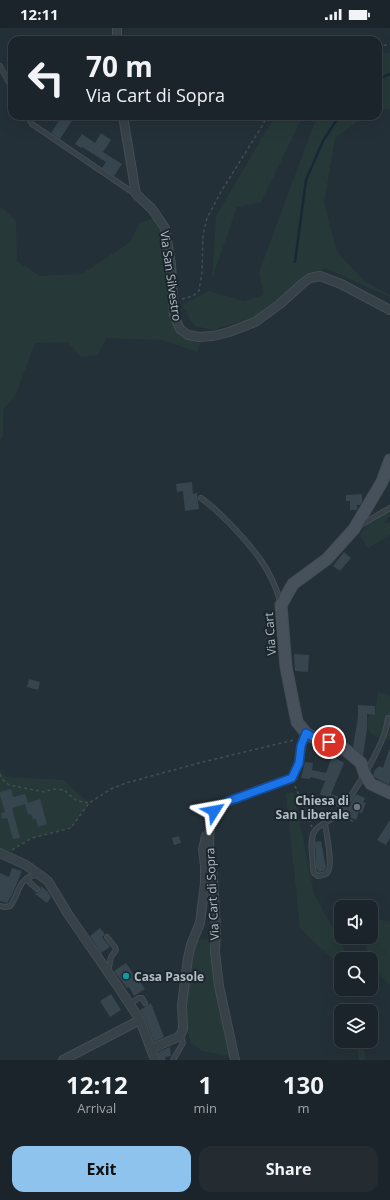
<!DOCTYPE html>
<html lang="en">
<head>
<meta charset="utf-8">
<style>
	:root { --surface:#1b242a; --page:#242c32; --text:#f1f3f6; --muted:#a0a4a8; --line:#394147; --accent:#8ec3ed }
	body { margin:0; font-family:"Open Sans",sans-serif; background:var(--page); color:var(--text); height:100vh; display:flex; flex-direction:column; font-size:15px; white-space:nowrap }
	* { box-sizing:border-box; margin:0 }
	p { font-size:13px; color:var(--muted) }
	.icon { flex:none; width:22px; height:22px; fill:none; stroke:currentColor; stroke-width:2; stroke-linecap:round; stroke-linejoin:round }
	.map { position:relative; height:1032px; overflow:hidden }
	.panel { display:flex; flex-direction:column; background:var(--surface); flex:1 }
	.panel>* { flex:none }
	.guide { position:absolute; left:8px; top:8px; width:374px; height:84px; border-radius:12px; box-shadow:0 4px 16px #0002,0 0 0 1px var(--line); background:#1b242a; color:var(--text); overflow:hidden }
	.buttons { position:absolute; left:334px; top:872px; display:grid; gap:8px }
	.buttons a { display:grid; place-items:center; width:44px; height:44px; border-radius:8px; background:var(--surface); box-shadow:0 4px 16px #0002,0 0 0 1px var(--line); font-size:20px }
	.pin { position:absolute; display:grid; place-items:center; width:34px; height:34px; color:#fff; margin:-17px; border:2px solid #fff; border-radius:50%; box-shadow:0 1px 4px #0007 }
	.me { position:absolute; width:44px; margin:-22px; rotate:56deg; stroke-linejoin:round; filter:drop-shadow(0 0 3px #0008) }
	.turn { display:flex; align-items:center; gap:14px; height:84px; padding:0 12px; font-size:18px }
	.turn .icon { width:52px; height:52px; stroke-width:2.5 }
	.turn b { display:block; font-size:28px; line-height:34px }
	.eta { display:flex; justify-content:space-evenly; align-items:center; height:68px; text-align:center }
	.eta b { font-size:24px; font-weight:700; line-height:28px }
	.primary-button { display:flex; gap:8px; margin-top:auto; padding:8px 12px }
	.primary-button a { flex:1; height:46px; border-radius:12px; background:var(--accent); color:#111; font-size:16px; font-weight:700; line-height:46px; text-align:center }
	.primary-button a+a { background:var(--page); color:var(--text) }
	.status { display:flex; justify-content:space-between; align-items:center; height:28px; padding:0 20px; background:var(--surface); direction:ltr }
	.status svg { height:11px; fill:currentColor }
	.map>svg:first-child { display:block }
</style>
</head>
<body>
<div class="status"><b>12:11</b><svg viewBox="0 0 49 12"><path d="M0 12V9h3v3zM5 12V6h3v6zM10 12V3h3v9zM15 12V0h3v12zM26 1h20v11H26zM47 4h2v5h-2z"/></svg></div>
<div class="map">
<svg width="390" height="1032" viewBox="0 0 390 1032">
	<rect width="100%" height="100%" fill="#243038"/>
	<g fill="#263938">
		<path d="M390 25V81L378 82V26Z"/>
		<path d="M275 88H303L261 174 237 179 212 251 216 188Z"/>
		<path d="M317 88H365L335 110 324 175 337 224 364 253 390 267V269L325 240 254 289 214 302 194 298 182 277 209 263 244 273 264 267 259 244Z"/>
		<path d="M0 180H2L16 193 17 233 40 248 82 246 129 215 140 195 153 190 163 201 177 303 201 314 197 324 163 312 106 310 98 327 81 329 68 314 35 315 16 366 3 382V408L0 413Z"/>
		<path d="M390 477V488L384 495 390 494V507L368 520 360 507 375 484Z"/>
		<path d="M378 664 390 668V712C386 711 380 711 377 709 368 706 364 694 370 687L375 686Z"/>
		<path d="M0 743 7 749 63 752 89 775 71 800 32 810 4 827V821L3 824 0 823Z"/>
		<path d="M286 765H294L314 866 344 920 345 931H341V939L300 900Z"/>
		<path d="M376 891 390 893V957L373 940 371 931H370L363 912 365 909H371V899Z"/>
		<path d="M215 911 234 1029 202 1023 191 1015 182 985 193 912Z"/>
		<path d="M356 1013H362L366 1032H359Z"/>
	</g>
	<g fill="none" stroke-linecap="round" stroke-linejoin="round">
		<g stroke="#182934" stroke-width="2.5">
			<path d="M378 51 390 46"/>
			<path d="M295 234 306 152 323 113 339 88"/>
		</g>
	</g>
	<g fill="#36454e">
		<path d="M62 88H75L60 111 51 105Z"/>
		<path d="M101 105 111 112 103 124 122 136 114 148 102 140 106 134 82 119 81 120 75 116 82 106 95 115Z"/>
		<path d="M192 454 193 466 197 465 199 481 185 483 183 463 177 464 176 456Z"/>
		<path d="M362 466V474L360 477H357V482H350V473H346V467Z"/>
		<path d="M344 524 351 530 340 543 333 538Z"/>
		<path d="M294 626 309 627 308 644 295 643Z"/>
		<path d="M29 651 40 654 38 662 27 659Z"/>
		<path d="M358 677 375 678V687L367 686V701L363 728 353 719 358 689Z"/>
		<path d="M389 722H390V753L389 757 376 750 373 747 375 742 379 738 383 740Z"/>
		<path d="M332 728 344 735 331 766 345 771 340 780 332 775 334 773 320 766 325 753 311 749 310 751 301 750 305 734 313 735 312 742 326 745Z"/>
		<path d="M11 761 13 769 25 766 28 775 40 771 47 796 38 799 36 791H33L31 786 28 787 25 776 12 780 20 810 13 811 7 790 2 791 1 785 5 784 0 767V764Z"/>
		<path d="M356 766 365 770 363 774 366 775 362 785 359 784 356 792 347 788 349 784 346 783Z"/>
		<path d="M390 792V810L386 817 377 812Z"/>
		<path d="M179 808 181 815 174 817 172 810Z"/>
		<path d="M321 813 326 840 324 843 319 844 316 840 315 814Z"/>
		<path d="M12 840 22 843 12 867 7 875 0 873V845L9 849Z"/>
		<path d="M41 858 48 864 51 869 47 875 35 866 40 863Z"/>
		<path d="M100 900 105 906 102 909 110 919 101 925 90 908Z"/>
		<path d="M126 935 138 953 139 952 145 961 134 968 129 959 127 960 114 943Z"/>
		<path d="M111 966 121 982 110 989 100 973Z"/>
		<path d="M151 975 164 1009 154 1014 145 990 140 982Z"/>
		<path d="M170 1019 171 1028 165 1029 166 1032H160L158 1024Z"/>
	</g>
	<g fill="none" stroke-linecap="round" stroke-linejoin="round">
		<g stroke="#434d54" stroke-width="6">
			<g id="lane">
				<path d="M0 38 12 60"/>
				<path d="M27 88 32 96 135 166"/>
				<path d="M201 470C214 479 222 488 233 499 254 521 272 543 280 573"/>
				<path d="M359 498 390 480"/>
				<path d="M325 795C326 804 334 840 327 845 325 847 321 847 318 848L314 845 313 841C313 831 309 813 314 804 320 794 333 793 340 785 345 779 348 773 352 766 364 748 376 728 384 707 386 702 387 695 388 690"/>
				<path d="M29 849 28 853 37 861"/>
				<path d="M0 878 5 879 10 878C20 866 17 849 37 847"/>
				<path d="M106 941 109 939 111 929 116 922 115 919 107 909"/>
				<path d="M130 976 139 970H142L145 975"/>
				<path d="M173 1032 183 1015 181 1007"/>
			</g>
		</g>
		<g stroke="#434d54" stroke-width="10">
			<g id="street">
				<path d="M117 12V0"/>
				<path d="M123 88 136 166 152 181 165 200 171 236 174 287 180 301 188 307 199 309 213 308 229 304 255 294 280 276 303 255 310 250 320 248 341 256 390 282"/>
				<path d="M0 825 26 837 48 853 68 886 121 963 140 992 155 1032"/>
				<path d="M151 1021 178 1009 181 1006 183 1001 182 977 188 930 191 917 200 895 205 855V838L203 822 206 808"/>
				<path d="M63 1032 140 992"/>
				<path d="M235 1032 219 958 215 924 216 902 213 849 209 815 210 797 214 783 229 773 292 750 299 735 301 718 306 705"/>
			</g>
		</g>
		<g stroke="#434d54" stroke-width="13">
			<path id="secondary" d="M390 432 382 454 354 501 327 531 293 556 281 577 286 639 297 694 306 705 318 712 340 717 361 735 365 747 371 756 390 765"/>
		</g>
		<g stroke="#3e514f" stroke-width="1.5" stroke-dasharray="3 3" stroke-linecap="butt">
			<path d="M378 19 390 16"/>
			<path d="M182 271 193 268 199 263 202 244 203 207 207 190 222 162 261 100 267 88"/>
			<path d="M0 746 2 751 9 757 44 764 53 761 64 762 77 773 89 775"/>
			<path d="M295 758 312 799"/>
			<path d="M345 789 354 794"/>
			<path d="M12 822 32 810 71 800 89 775 111 761 126 755 199 735 294 712"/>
		</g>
		<use href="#lane" stroke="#374148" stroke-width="4"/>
		<use href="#street" stroke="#374148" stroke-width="8"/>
		<use href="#secondary" stroke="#46515b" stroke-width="11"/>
	</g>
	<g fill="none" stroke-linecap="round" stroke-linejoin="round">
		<g stroke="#114b97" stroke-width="10">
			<path id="route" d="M214 783 229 773 292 750 299 735 301 718 306 705 318 712 329 714"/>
		</g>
		<use href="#route" stroke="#1a73e8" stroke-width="7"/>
	</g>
	<circle fill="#6b7280" stroke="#1c262d" stroke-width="1.5" cx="357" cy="779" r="4"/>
	<circle fill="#0f9aa8" stroke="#1c262d" stroke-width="1.5" cx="126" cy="948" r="4"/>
	<g text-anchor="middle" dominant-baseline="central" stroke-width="4" stroke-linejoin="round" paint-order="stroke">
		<g font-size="12" fill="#b2bcc4" stroke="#1c262d">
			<text transform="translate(171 248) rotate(82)">Via San Silvestro</text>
			<text transform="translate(270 606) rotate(-94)">Via Cart</text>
			<text transform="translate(212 866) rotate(-93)">Via Cart di Sopra</text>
		</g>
		<g font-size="12" font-weight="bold" fill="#b2bcc4" stroke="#1c262d" text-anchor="end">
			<text x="349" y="772">Chiesa di<tspan x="349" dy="14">San Liberale</tspan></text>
			<text x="134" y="948" text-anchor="start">Casa Pasole</text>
		</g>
	</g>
</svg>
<div class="buttons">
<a><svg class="icon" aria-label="sound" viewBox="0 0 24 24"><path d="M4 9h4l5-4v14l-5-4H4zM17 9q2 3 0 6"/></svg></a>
<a><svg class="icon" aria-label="search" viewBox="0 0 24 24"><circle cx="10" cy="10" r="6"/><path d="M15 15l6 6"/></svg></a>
<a><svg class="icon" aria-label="layers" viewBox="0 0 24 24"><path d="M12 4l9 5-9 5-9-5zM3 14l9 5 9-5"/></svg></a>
</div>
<div class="pin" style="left:329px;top:714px;background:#d93025"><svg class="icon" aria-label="arrive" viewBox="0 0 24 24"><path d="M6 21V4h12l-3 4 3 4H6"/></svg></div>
<svg class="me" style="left:214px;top:783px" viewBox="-20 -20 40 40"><path d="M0-17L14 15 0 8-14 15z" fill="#1a73e8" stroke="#fff" stroke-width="4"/></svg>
<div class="guide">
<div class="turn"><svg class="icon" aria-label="left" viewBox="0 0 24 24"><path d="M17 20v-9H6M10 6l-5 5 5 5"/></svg><div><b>70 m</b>Via Cart di Sopra</div></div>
</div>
</div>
<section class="panel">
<div class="eta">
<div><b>12:12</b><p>Arrival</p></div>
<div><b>1</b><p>min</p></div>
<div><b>130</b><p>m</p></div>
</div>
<div class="primary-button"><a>Exit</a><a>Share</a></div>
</section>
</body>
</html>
